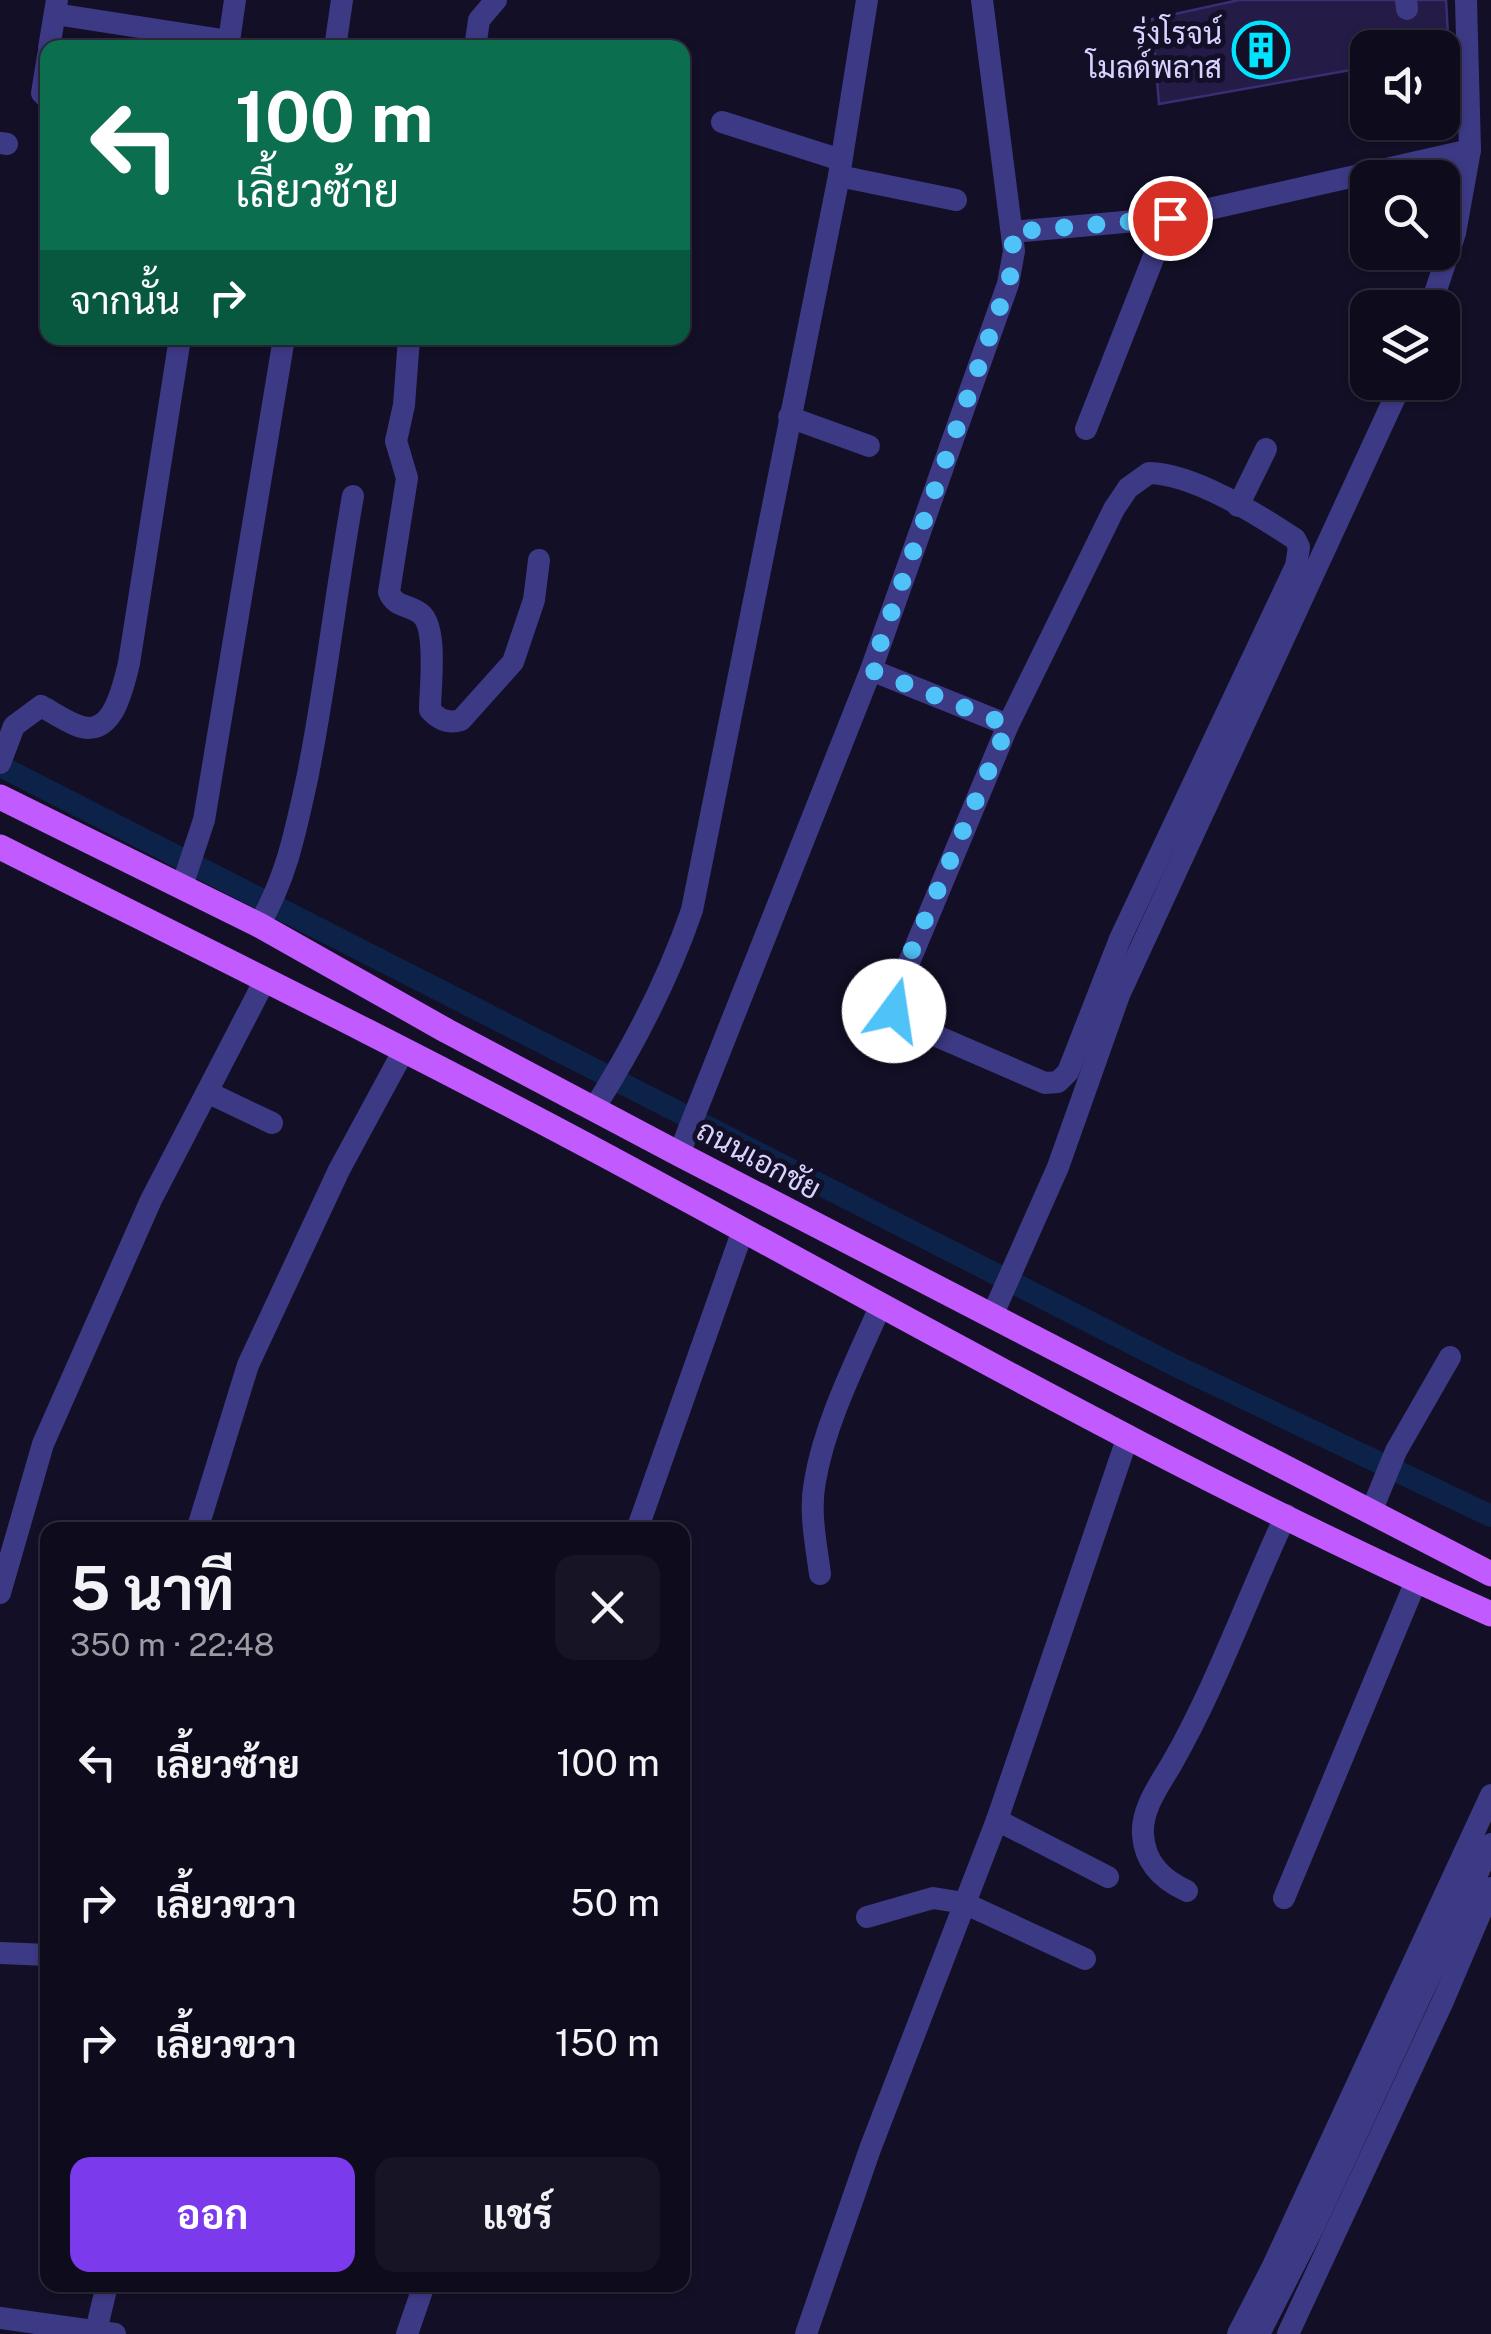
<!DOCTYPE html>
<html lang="th">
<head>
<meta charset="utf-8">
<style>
	:root { --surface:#0e0b1c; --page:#171425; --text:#f1f3f6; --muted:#9b9ba3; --line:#2e2b3b; --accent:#7c3aed }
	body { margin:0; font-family:"Public Sans",Sarabun,sans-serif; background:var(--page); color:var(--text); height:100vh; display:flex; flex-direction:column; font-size:38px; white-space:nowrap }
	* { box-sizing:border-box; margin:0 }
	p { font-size:32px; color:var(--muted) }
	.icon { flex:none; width:55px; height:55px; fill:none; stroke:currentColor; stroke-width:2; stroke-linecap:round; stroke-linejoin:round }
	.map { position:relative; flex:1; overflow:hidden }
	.details { position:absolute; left:40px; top:1522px; width:650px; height:770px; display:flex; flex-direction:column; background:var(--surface); border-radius:20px; box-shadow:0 2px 8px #0004,0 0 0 2px var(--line) }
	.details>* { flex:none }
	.guide { position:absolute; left:40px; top:40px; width:650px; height:305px; border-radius:20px; box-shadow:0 2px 8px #0004,0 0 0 2px var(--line); background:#0b6e4f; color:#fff; overflow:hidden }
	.fabs { position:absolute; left:1350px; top:30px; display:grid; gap:20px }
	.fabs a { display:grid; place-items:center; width:110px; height:110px; border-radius:20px; background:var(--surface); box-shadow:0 2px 8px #0004,0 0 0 2px var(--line); font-size:50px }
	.pin { position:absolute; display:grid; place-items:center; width:85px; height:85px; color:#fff; margin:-42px; border:5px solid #fff; border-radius:50%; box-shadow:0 2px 10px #0007 }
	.me { position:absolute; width:110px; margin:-55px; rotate:14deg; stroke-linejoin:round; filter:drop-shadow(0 0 8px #0008) }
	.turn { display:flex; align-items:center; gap:35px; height:210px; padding:0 30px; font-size:45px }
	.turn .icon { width:130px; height:130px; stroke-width:2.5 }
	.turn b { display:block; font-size:70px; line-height:85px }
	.then { display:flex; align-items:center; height:95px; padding:0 30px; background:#0003; gap:20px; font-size:38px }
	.round { display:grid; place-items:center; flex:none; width:105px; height:105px; border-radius:20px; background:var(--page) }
	.overview { display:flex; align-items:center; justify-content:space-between; height:170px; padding:0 30px }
	h1 { font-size:60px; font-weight:700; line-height:75px }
	.primary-button { display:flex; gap:20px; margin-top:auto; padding:20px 30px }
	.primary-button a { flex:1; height:115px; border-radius:20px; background:var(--accent); color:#fff; font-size:40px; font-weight:700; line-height:115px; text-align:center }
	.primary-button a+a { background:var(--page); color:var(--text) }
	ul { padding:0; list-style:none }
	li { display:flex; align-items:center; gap:30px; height:140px; padding:0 30px }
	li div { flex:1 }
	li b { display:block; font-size:38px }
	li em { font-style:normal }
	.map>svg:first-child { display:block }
</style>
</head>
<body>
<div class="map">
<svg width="1491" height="2334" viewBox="0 0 1491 2334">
	<rect width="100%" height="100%" fill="#130f26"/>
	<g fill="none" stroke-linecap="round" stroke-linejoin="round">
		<path stroke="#0c2248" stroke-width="22" d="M0 766 1174 1365 1491 1516"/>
	</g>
	<path fill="#241b47" stroke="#3b2d73" stroke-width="2.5" d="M1239 0H1446L1449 53 1442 54V48H1368V67L1159 104 1152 19Z"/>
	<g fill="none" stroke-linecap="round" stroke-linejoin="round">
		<g stroke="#3d3a85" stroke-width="22">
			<path d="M1406 0 1407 9"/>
			<path d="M55 14 229 41"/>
			<path d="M49 48 57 0"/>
			<path d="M228 48 235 0"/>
			<path d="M335 48 342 0"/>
			<path d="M475 48 479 20 496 0"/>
			<path d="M48 56 42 93 48 99"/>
			<path d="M722 122 841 160"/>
			<path d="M0 143 7 144"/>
			<path d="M839 176 956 200"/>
			<path d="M1012 232 1169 218 1470 150"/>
			<path d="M1430 308 1455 233 1470 150 1466 0"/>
			<path d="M409 338 404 405 396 441 407 478 389 592C395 608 409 604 421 614 438 628 430 688 430 710 439 720 448 724 461 720L513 662 534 600 539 560"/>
			<path d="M789 417 869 446"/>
			<path d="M1086 429 1169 218"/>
			<path d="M1238 506 1266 449"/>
			<path d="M871 670 1008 725 1114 509 1128 488 1149 473C1194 474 1257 514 1295 539L1299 547 1296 566 1120 939 1068 1072 1058 1082 1045 1083 904 1022 894 1011 892 1003 1008 725"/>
			<path d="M0 763 14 726 41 706C52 712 64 720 76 725 113 741 123 687 129 663L180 338"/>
			<path d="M182 886 204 820 284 338"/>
			<path d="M259 925C287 876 295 833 307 779 326 685 336 590 353 496"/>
			<path d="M207 1092 272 1123"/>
			<path d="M595 1107C634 1045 668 980 692 910L839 176 867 0"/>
			<path d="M679 1154 871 670 1008 284 1014 251 982 0"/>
			<path d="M992 1316 1058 1167 1119 995 1402 382"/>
			<path d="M1371 1512 1396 1451 1450 1357"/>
			<path d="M197 1530 248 1365 339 1170 404 1050"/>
			<path d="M637 1530 743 1230"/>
			<path d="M820 1574C816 1543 809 1512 815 1481 825 1422 856 1362 880 1307"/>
			<path d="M0 1593 43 1444 151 1200 265 980"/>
			<path d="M997 1820 1108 1877"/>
			<path d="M1187 1891C1163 1880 1145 1864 1143 1835 1141 1810 1159 1785 1171 1765 1217 1685 1247 1598 1286 1515"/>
			<path d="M1284 1898 1416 1581"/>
			<path d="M867 1917 933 1898 964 1903 1085 1959"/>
			<path d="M0 1953 48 1955"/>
			<path d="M0 2318 115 2334"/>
			<path d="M96 2331 107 2285"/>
			<path d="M407 2334 424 2285"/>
			<path d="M806 2334 870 2149 997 1820 1128 1436"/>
			<path d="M1238 2334 1272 2268 1491 1795"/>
			<path d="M1259 2334 1314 2226 1491 1844"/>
			<path d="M1288 2334 1443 2001 1491 1888"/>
		</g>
		<g stroke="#c25bff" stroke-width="25">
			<path d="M0 797 259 925 447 1031 679 1154 1491 1574"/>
			<path d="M0 847C201 948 403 1047 601 1153 895 1311 1185 1478 1491 1614"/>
		</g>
	</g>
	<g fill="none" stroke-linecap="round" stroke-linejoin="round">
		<path stroke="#4fc3f7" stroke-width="18" stroke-dasharray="0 32.4" d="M894 1011 892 1003 898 983 1008 725 871 670 1008 284 1014 262 1012 232 1170 218"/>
	</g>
	<defs>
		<g id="building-ring" transform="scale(2.875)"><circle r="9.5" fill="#130f26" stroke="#00e5ff" stroke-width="1.5"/><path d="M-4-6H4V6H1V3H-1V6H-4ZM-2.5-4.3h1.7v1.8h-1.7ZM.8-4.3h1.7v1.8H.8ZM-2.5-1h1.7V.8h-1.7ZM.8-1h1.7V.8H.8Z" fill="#00e5ff"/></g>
	</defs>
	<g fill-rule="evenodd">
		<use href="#building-ring" x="1261" y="50"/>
	</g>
	<g text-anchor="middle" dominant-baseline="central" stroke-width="10" stroke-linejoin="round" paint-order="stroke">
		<g font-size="30" fill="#d9d4ff" stroke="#130f26" text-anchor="end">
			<text x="1222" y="33">รุ่งโรจน์<tspan x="1222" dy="34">โมลด์พลาส</tspan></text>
		</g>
		<g font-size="30" fill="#d9d4ff" stroke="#130f26">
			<text transform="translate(759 1159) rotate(28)">ถนนเอกชัย</text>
		</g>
	</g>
</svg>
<div class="fabs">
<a><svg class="icon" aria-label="sound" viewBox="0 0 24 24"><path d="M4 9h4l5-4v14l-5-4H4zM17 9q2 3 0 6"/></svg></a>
<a><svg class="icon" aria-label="search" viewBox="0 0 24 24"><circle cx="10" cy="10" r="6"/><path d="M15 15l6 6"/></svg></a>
<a><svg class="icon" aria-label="layers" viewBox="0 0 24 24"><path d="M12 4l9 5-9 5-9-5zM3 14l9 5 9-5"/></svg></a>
</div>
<div class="pin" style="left:1170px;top:218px;background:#d93025"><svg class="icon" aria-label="arrive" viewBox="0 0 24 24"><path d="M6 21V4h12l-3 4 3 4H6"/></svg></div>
<svg class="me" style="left:894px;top:1011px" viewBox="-20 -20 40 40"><circle r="19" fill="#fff"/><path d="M0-13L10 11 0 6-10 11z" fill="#4fc3f7"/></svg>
<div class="guide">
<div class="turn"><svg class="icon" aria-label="left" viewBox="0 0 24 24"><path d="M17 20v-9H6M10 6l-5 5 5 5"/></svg><div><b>100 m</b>เลี้ยวซ้าย</div></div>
<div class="then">จากนั้น<svg class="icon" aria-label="right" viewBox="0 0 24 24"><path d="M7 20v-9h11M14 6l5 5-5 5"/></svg></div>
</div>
<section class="details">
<div class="overview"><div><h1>5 นาที</h1><p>350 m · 22:48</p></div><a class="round"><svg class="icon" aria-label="close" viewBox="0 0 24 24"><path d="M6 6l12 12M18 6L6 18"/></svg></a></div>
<ul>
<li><svg class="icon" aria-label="left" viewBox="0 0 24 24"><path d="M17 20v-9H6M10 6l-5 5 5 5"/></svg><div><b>เลี้ยวซ้าย</b></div><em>100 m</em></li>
<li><svg class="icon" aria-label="right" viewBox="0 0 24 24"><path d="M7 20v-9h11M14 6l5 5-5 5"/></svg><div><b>เลี้ยวขวา</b></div><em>50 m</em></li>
<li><svg class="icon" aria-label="right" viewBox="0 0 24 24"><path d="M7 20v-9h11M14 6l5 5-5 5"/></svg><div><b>เลี้ยวขวา</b></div><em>150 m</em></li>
</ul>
<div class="primary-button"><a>ออก</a><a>แชร์</a></div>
</section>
</div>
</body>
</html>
